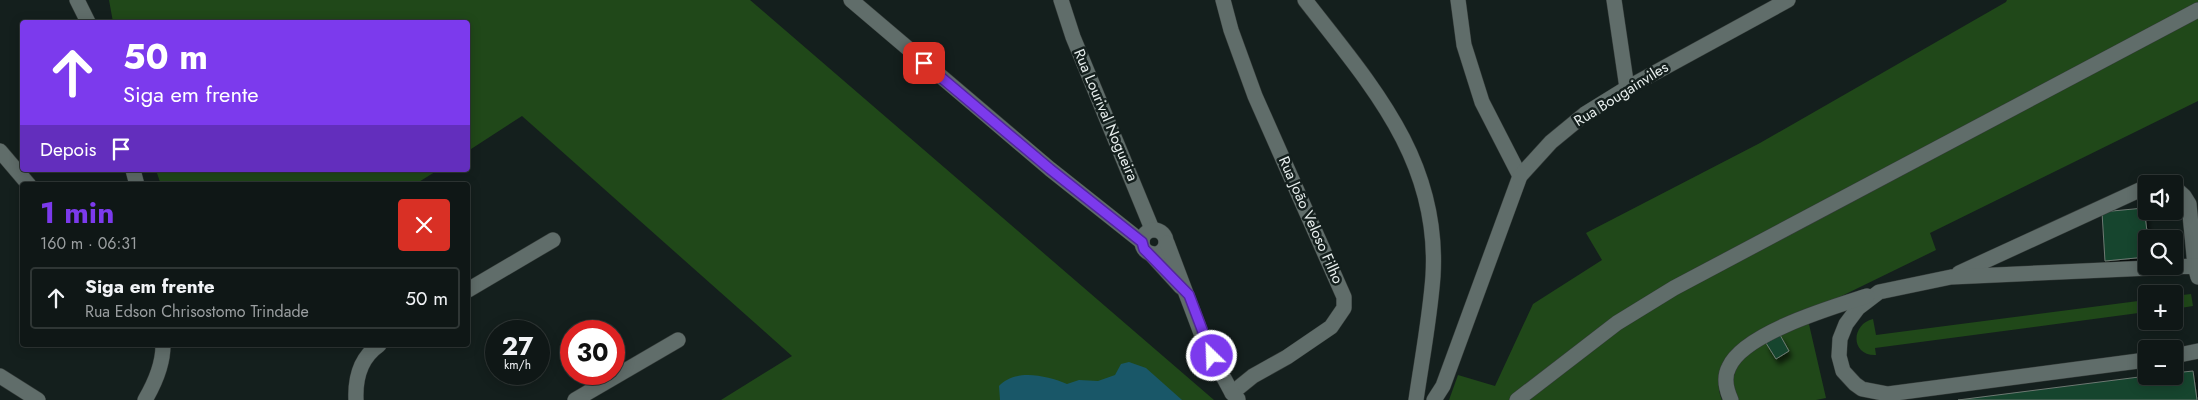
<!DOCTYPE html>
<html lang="pt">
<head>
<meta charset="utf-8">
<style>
	:root { --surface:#0f1716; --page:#1d2423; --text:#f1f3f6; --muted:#9b9fa1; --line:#2f3635; --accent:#7c3aed }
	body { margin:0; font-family:Jost,sans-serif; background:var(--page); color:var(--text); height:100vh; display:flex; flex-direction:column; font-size:19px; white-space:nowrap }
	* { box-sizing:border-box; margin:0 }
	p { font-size:16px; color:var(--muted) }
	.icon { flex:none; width:28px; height:28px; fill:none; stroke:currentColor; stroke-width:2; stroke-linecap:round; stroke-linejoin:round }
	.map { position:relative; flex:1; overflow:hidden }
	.drawer { position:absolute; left:20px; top:182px; width:450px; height:165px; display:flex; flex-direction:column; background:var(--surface); border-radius:5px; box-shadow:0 2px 12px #0003,0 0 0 1px var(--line) }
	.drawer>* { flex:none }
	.banner { position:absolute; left:20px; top:20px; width:450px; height:152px; border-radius:5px; box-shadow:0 2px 12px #0003,0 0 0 1px var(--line); background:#7c3aed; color:#fff; overflow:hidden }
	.fabs { position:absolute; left:2138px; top:175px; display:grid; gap:10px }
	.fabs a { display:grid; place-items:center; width:45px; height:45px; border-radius:5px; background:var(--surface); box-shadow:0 2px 12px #0003,0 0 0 1px var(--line); font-size:25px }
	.speed { position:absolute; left:485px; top:320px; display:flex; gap:10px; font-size:25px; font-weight:700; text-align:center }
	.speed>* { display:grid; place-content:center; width:65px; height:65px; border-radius:50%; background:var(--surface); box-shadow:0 2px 12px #0003,0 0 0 1px var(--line); line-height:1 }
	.speed small { font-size:12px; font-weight:400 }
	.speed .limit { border:8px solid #d22; background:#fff; color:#111 }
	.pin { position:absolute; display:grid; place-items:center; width:42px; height:42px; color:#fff; margin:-21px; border-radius:10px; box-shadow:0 2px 8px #0006 }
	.me { position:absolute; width:55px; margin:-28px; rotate:336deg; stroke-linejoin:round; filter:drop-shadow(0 0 4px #0008) }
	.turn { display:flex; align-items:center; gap:18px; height:105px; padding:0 20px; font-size:22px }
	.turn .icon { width:65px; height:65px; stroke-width:2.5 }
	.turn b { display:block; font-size:35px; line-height:42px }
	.then { display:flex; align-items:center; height:48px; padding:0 20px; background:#0003; gap:10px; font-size:19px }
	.round { display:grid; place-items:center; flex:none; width:52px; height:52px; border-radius:5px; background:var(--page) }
	.summary { display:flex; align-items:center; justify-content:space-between; height:85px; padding:0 20px }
	h1 { font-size:30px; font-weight:700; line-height:38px; color:var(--accent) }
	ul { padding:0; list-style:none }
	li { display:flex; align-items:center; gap:15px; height:62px; margin:0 10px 8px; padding:0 10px; border:2px solid var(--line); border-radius:5px }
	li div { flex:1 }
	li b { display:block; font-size:19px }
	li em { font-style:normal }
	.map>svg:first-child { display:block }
</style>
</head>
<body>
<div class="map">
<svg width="2198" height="400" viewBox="0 0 2198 400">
	<defs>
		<filter id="shadow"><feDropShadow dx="3" dy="5.5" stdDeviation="2.5" flood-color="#0009"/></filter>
	</defs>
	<rect width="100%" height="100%" fill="#141f1d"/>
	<g fill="#204819">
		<path d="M109 0H750L1214 400H721L792 356 522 116 468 151V22H113Z"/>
		<path d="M2007 0H2198V101L1930 233 1936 250 1733 349C1722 363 1714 383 1722 400H1449L1458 375 1495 386 1533 304 1602 260 1586 233 1760 143 2006 2Z"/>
		<path d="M156 170H438L414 185H161Z"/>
		<path d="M2191 294 2193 306 2174 309V296Z"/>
		<path d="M2146 300V312L1875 348 1876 355C1850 356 1851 324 1873 319L1876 335Z"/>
		<path d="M1808 320 1826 398 1816 400H1738C1716 356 1778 337 1808 320Z"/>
	</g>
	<path fill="#195768" d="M1129 362 1146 368 1182 400H1000L999 386C1016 368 1047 376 1067 384L1079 380 1098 381 1115 375 1121 364Z"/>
	<g fill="#12452f" stroke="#6e7972" filter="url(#shadow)">
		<path d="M2144 208 2148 239 2146 257 2105 261 2102 212Z"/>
		<path d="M1780 335 1789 351 1776 359 1766 343Z"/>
		<path d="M2193 371 2197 400H1958L2147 376H2174V373Z"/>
	</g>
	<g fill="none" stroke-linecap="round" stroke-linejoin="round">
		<g stroke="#353c3a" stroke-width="16">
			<g id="minor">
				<path d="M77 0 88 22"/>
				<path d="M851 0 1050 169 1142 242"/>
				<path d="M1061 0 1073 37 1152 229"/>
				<path d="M1223 0 1231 30 1255 96 1344 297V308L1331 327 1287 357 1253 376 1232 393"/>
				<path d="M1305 0C1371 85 1440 160 1433 276 1430 317 1422 359 1416 400"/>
				<path d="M1458 0 1464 45 1482 102 1520 176"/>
				<path d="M1614 0 1627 88"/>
				<path d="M0 151 29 185"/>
				<path d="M133 170 137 185"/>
				<path d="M2174 187 2184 196 2189 204 2195 266"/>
				<circle cx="1154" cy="242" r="12"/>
				<path d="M1167 243 1204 341 1232 393 1238 399"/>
				<path d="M1150 253 1181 287"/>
				<path d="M1959 273 2146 187"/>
				<path d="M468 290 553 240"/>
				<path d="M2174 356 2198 351"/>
				<path d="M2146 360 1888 394 1862 389 1855 384 1843 371 1839 356 1840 339 1846 324 1858 308 1879 292 1951 277 2195 266 2198 277"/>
				<path d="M0 376 38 400"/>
				<path d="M145 400C155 383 163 365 163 345"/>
				<path d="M356 400C355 378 360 358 379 345"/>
				<path d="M575 400 678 340"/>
				<path d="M1434 400 1443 386 1520 176 1551 142 1585 114 1627 88 1788 0"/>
				<path d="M1517 400 1617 323 1674 288 2198 10"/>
				<path d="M1731 400C1726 389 1723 378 1729 367 1744 333 1833 307 1867 296"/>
			</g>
		</g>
		<use href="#minor" stroke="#606d6a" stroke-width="15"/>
	</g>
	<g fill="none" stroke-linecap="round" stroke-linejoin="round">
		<g stroke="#51269a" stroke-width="12">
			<path id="route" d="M924 63 1050 169 1142 242 1144 249 1189 295 1212 356"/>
		</g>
		<use href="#route" stroke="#7c3aed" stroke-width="9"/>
	</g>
	<g text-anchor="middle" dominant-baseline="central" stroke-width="5" stroke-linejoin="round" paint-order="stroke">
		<g font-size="15" fill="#e8efee" stroke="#141f1d">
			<text transform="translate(1621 94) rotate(-32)">Rua Bougainviles</text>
			<text transform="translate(1106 115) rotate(67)">Rua Lourival Nogueira</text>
			<text transform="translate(1311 220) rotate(66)">Rua João Veloso Filho</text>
		</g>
	</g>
</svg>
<div class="fabs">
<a><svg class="icon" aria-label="sound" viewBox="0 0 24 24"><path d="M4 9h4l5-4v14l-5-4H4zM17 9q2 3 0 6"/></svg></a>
<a><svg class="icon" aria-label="search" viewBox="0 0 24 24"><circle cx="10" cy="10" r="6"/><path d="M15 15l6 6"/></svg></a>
<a>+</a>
<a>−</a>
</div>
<div class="speed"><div>27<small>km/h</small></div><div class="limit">30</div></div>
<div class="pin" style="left:924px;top:63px;background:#d93025"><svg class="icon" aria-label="arrive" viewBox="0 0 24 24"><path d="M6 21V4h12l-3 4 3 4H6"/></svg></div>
<svg class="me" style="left:1212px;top:356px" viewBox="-20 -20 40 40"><circle r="17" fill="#7c3aed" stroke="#fff" stroke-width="3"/><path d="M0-11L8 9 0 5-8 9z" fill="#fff"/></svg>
<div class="banner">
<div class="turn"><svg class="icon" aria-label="ahead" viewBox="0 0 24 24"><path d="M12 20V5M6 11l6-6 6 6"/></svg><div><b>50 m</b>Siga em frente</div></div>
<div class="then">Depois<svg class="icon" aria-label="arrive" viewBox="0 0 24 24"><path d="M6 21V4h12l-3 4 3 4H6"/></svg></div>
</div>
<section class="drawer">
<div class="summary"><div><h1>1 min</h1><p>160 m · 06:31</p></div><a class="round" style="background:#d93025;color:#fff"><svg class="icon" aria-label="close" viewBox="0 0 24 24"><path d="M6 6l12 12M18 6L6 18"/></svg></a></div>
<ul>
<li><svg class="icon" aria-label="ahead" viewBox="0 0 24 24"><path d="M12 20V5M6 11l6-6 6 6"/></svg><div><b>Siga em frente</b><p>Rua Edson Chrisostomo Trindade</p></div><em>50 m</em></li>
</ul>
</section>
</div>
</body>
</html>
